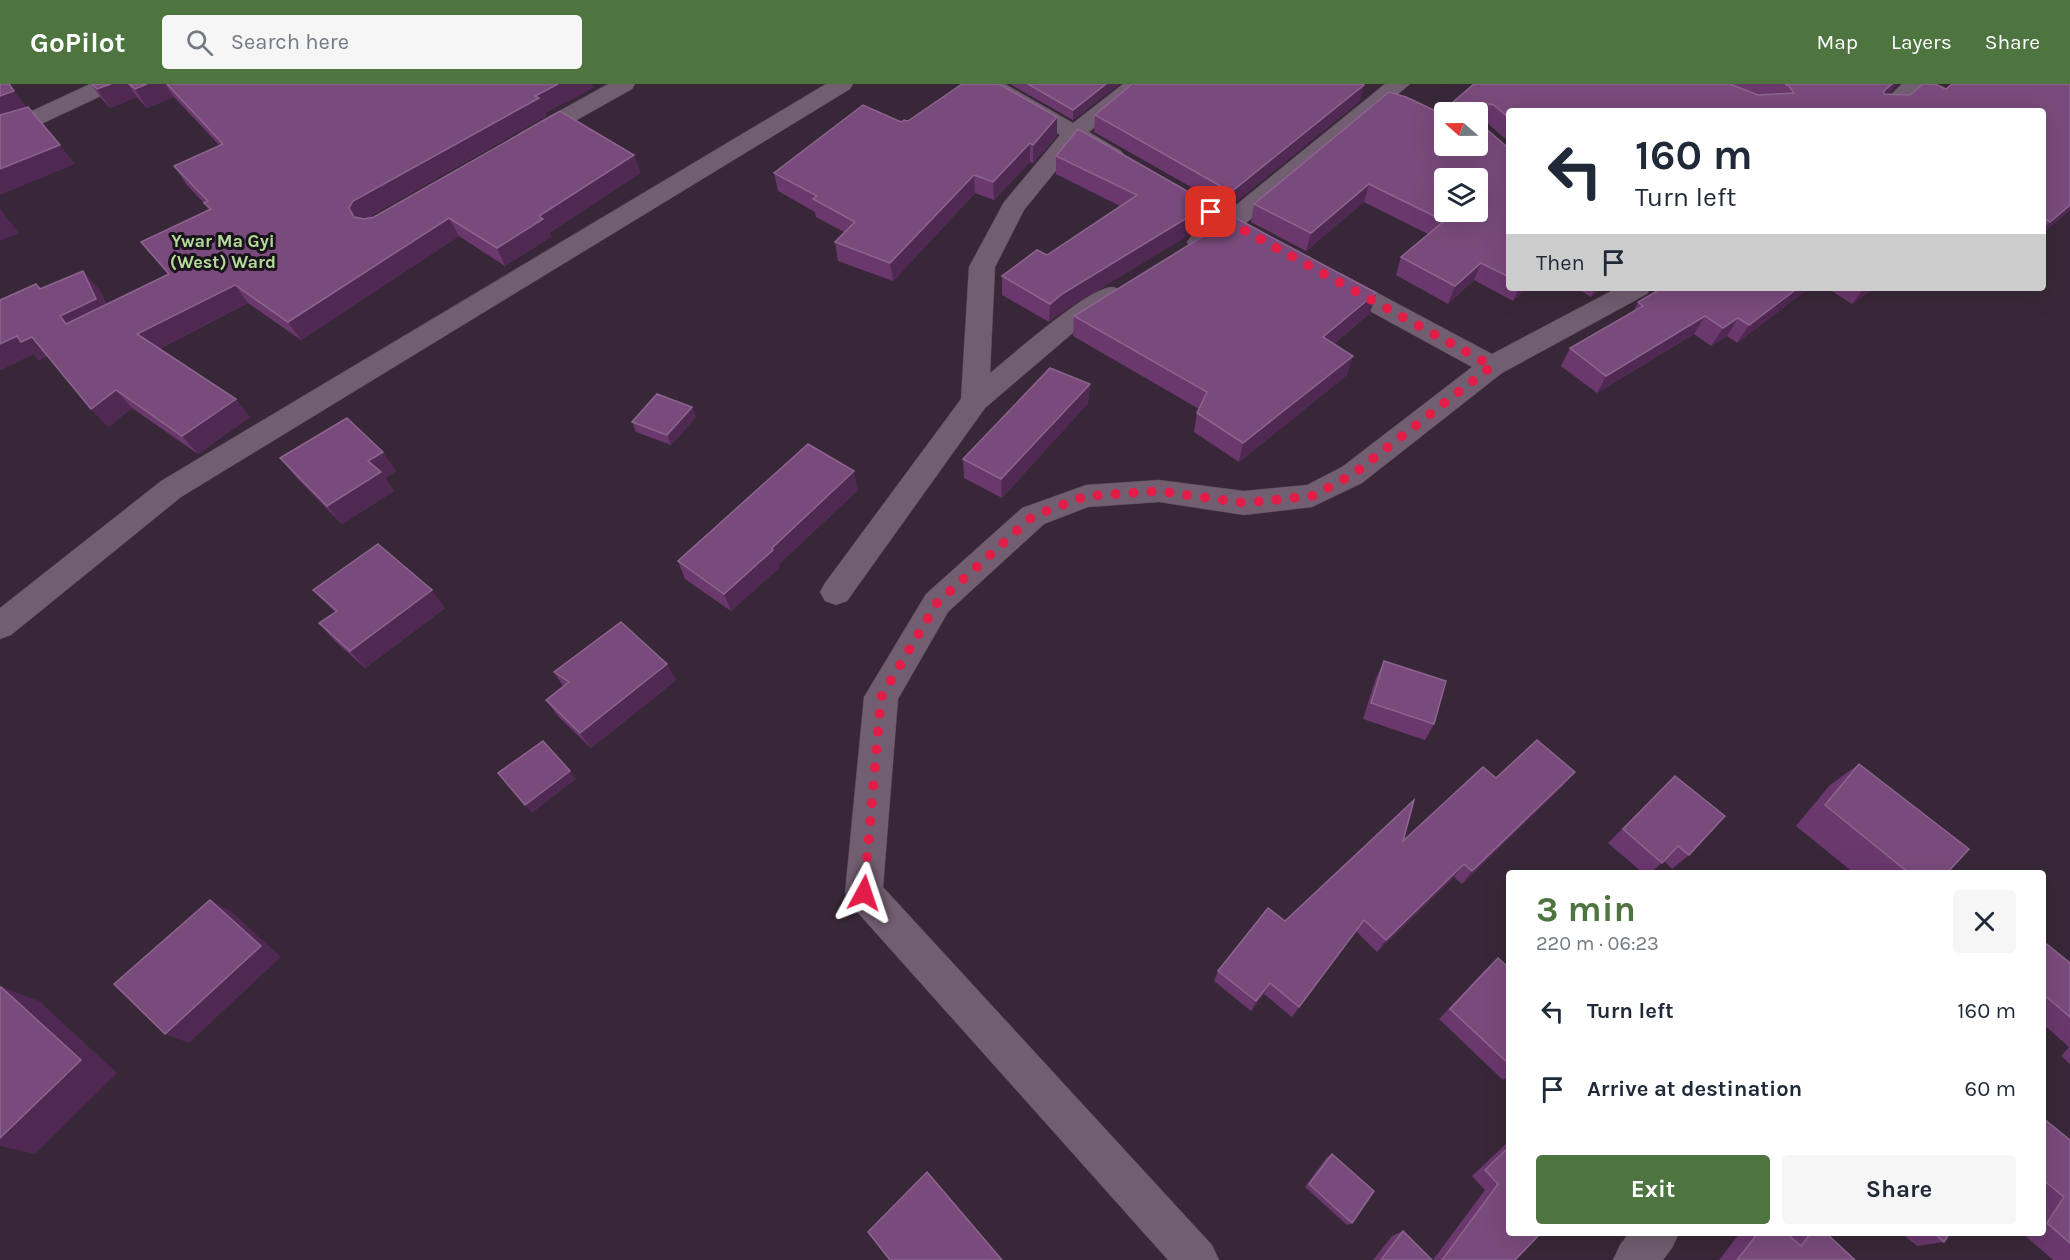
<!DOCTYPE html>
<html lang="en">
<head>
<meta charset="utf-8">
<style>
	:root { --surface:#fff; --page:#f6f6f7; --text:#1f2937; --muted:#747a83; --accent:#4e7440 }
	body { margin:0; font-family:Karla,sans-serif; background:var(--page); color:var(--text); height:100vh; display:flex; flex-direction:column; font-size:22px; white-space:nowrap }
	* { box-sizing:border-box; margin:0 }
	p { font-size:20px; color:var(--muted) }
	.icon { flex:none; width:33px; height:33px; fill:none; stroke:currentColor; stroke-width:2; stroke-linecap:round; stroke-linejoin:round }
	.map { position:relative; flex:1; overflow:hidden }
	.sheet { position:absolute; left:1506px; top:786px; width:540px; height:366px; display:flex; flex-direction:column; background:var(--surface); border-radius:6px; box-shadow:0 6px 24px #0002 }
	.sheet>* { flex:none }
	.guide { position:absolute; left:1506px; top:24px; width:540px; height:183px; border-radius:6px; box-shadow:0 6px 24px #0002; background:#fff; color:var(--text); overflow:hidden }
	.needle { width:39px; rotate:290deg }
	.fabs { position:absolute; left:1434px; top:18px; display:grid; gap:12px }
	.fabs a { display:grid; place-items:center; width:54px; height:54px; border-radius:6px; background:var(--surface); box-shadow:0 6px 24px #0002; font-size:30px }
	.pin { position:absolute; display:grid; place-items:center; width:51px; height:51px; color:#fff; margin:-26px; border-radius:12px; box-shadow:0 3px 9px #0006 }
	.me { position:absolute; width:66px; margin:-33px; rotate:5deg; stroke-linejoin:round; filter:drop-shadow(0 0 4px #0008) }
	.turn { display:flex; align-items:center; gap:21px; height:126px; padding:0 30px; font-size:27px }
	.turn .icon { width:78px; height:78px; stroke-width:2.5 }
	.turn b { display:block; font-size:42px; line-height:51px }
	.then { display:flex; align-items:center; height:57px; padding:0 30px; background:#0003; gap:12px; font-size:22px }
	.round { display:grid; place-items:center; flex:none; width:63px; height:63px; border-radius:6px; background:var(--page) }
	.overview { display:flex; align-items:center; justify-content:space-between; height:102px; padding:0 30px }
	h1 { font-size:36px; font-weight:700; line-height:45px; color:var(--accent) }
	.button { display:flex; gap:12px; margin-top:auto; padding:12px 30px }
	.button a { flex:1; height:69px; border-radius:6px; background:var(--accent); color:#fff; font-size:24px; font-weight:700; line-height:69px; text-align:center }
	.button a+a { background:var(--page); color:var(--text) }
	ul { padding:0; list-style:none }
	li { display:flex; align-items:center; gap:18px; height:78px; padding:0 30px }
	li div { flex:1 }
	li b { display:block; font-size:22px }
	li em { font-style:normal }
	header { display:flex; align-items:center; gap:36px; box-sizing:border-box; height:84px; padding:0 30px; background:var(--accent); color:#fff }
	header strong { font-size:28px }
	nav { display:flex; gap:33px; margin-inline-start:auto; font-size:21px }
	.search { width:420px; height:54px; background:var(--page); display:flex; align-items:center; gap:15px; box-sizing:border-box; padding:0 21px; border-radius:6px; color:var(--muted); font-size:22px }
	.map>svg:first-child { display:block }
</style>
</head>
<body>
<header>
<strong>GoPilot</strong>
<div class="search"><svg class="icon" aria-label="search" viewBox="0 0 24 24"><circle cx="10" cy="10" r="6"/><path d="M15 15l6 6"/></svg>Search here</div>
<nav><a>Map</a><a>Layers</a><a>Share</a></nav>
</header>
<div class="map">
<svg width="2070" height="1176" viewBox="0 0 2070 1176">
	<rect width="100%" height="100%" fill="#382738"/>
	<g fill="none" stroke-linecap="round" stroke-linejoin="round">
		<g stroke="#524452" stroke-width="1">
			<g id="minor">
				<path d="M90 0H119L116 5 39 41 0 53V38L23 31Z"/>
				<path d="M608 0H635L632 5 536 59 528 61 520 59 516 54 520 49Z"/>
				<path d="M978 0H1005L1073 39 1123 0H1148L1089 48 1121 67 1125 72 1121 77C1105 81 1091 69 1077 61L1024 126 995 183 990 289C1011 272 1089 203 1112 203 1115 203 1118 205 1121 206L1125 212 1121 218 1081 242 985 324 847 517 836 521 825 517 820 508 825 499 961 315 969 183 1004 118 1060 51 981 5Z"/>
				<path d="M1385 0H1410L1239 145C1224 154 1209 169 1191 164L1187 158 1191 152 1221 133Z"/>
				<path d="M1902 0H1926L1898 27H1874Z"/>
				<path d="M1333 187 1342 190 1492 270 1617 204H1651L1647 210 1502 289 1362 399 1312 423 1244 431 1159 418 1088 423 1044 440 948 528 898 615 883 803 1212 1161 1219 1176H1168L851 821 845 809 864 613 926 510 1022 424 1086 401 1159 396 1244 407 1307 401 1342 383 1472 283 1324 202 1320 196 1324 190Z"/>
				<path d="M1629 1149H1679L1672 1164 1663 1176H1613L1620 1161Z"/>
			</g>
		</g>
		<g stroke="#524452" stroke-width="1">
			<path id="tertiary" d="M826 0H853L850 5 181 413 11 551 0 555V524L161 397Z"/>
		</g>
		<use href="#minor" fill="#715e71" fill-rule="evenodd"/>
		<use href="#tertiary" fill="#715e71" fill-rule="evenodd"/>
	</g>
	<g fill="#6a386d" fill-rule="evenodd">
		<path d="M91 0H591L593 4 545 29 546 32 365 135 634 71 640 89 549 149 551 153 505 182 459 152 301 256 248 219 159 265 250 333 198 370 132 324 108 343 48 272 39 276 33 270 0 286V216L36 200 41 204 99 205 106 220 168 190 141 158 209 126 204 119 187 101 174 82 220 62 174 13 147 24 137 13 110 24 101 14Z"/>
		<path d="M1010 0H1119L1073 36Z"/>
		<path d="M1474 0H1897L1888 10 1910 11 1923 0H1935L1946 5 1952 0H2070V126L2043 149V27H1509V58L1487 39 1483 38V42L1506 62H1509V204H1527L1513 217 1474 196 1448 220 1396 191 1401 173 1428 150 1364 118 1306 167 1251 138 1254 120 1389 8 1406 13 1440 29 1445 25H1450L1452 19ZM1444 28H1478V62H1444ZM1444 94H1478V128H1444Z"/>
		<path d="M1360 17 1228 124 1094 48 1095 31Z"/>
		<path d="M908 37 1057 52 1033 79 1030 78 994 116 975 109 893 197 838 177 835 158 844 148 816 133 815 128 778 107 774 89 901 38Z"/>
		<path d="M1056 72 1208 139 1062 228 1049 238 1002 211V192L1047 171 1120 122 1056 90Z"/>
		<path d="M1576 204H1600L1591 213Z"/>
		<path d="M1662 204H1809L1737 259 1727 252 1711 262 1694 250 1597 309 1561 282 1570 264 1633 228 1638 218Z"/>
		<path d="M1827 204H1874L1852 220Z"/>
		<path d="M1376 209 1370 229 1334 260 1347 291 1239 378 1194 348 1197 329 1199 325 1073 252 1074 232Z"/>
		<path d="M1090 300 1088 319 1002 414 964 394 963 375Z"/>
		<path d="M696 333 671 361 636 348 632 338Z"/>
		<path d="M280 374 396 387 385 394 394 407 342 440 296 393Z"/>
		<path d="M858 406 778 481 779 484 731 527 685 495 678 477Z"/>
		<path d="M313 506 445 524 365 584 335 557 319 539 335 528Z"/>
		<path d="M1384 577 1434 640 1425 656 1363 635 1376 594Z"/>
		<path d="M554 588 676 596 591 664 558 632 546 616 563 602Z"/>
		<path d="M1859 680 1947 789H1854L1796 742 1830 701Z"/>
		<path d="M1675 692 1689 771 1672 785 1664 777 1650 789H1643L1608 759Z"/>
		<path d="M1496 694 1563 702 1462 800 1454 793 1377 868 1356 847 1292 933 1264 910 1251 927 1214 897 1218 887 1285 837Z"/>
		<path d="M2043 857 2070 879V980L2061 972 2069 963 2043 940Z"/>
		<path d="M1498 874 1509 884V992L1503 996 1439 935 1485 886Z"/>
		<path d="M2043 1034 2070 1056V1176H2053L2022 1149H2043Z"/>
		<path d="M1509 1057V1149L1515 1176H1433L1485 1106 1472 1092Z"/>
		<path d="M1332 1070 1352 1139 1347 1141 1305 1103 1327 1073Z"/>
		<path d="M1403 1147 1432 1176H1373L1392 1152Z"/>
		<path d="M1740 1149H1786L1789 1151 1791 1149H1826L1855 1176H1719Z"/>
		<path d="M1901 1149H1950L1944 1158 1917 1162Z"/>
	</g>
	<g fill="#502952">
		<path d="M111 0H128L137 13 110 24 97 5Z"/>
		<path d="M147 0H165L174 13 147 24 135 5Z"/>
		<path d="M558 0H591L593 4 545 29 546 32 364 135 354 133 349 124 353 117 535 12Z"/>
		<path d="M1106 0H1119L1073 36V26Z"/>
		<path d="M1892 0H1897L1893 5 1872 25 1884 7Z"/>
		<path d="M1364 1 1360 17 1228 124 1231 108Z"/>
		<path d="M14 7 29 26 0 36V12Z"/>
		<path d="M1057 33V52L1033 79V61Z"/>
		<path d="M1030 59V78L994 116 993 98Z"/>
		<path d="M60 61 75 80 0 111V85Z"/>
		<path d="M634 71 640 89 549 149 551 153 505 182 497 164 539 132Z"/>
		<path d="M974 91 975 109 893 197 890 179Z"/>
		<path d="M1369 100 1364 118 1306 167 1311 149Z"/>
		<path d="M1210 120 1208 139 1062 228 1049 238 1050 220 1062 210Z"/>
		<path d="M2070 121V126L2043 149V146L2050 138Z"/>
		<path d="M0 125 19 149 0 157Z"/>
		<path d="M449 134 459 152 301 256 288 238Z"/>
		<path d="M1481 179 1474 196 1448 220 1455 202Z"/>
		<path d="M83 187 99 205 111 233 66 240 60 232Z"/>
		<path d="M235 201 248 219 152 268 137 250Z"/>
		<path d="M1519 204H1527L1513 217Z"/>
		<path d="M1595 204H1600L1591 213Z"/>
		<path d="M1798 204H1809L1737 259 1749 241Z"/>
		<path d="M1864 204H1874L1852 220Z"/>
		<path d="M1376 209 1370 229 1318 273 1323 253Z"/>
		<path d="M1705 232 1694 250 1597 309 1606 292Z"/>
		<path d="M1738 234 1727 252 1711 262 1723 244Z"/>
		<path d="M17 252 32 253 49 271 39 276 33 270 0 286V260Z"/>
		<path d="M1353 272 1347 291 1239 378 1243 359Z"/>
		<path d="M1090 300 1088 319 1002 414 1001 395Z"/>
		<path d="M116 306 132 324 108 343 91 325Z"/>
		<path d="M236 315 250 333 198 370 182 352Z"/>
		<path d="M692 323 696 333 671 361 667 351Z"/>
		<path d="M383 368 396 387 385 394 394 407 342 440 327 422 368 377Z"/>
		<path d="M854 387 858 406 778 481 779 484 731 527 724 510Z"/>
		<path d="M432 506 445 524 365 584 350 567Z"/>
		<path d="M667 580 676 596 591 664 580 649Z"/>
		<path d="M570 687 576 695 532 729 525 721Z"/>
		<path d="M1575 688 1563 702 1462 800 1472 787Z"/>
		<path d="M1464 780 1454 793 1377 868 1386 856Z"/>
		<path d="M210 816 232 828 281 873 189 959 165 950Z"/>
		<path d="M1270 899 1264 910 1251 927 1256 917Z"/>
		<path d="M1 903 39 917 117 989 35 1070 0 1062Z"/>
	</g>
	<g fill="#794b7c" stroke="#8c648e" stroke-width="1.5" fill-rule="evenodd">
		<path d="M0 0H9L14 7 0 12Z"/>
		<path d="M92 0H111L97 5Z"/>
		<path d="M129 0H147L135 5Z"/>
		<path d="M167 0H558L535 12 539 14 353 117 349 124 354 133 364 135 374 133 560 27 634 71 539 132 543 135 497 164 449 134 288 238 235 201 137 250 236 315 182 352 116 306 91 325 32 253 21 258 17 252 0 260V216L36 200 40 205 83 187 96 215 60 232 66 240 169 190 141 158 211 125 204 119 208 117 174 82 223 60Z"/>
		<path d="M962 0H999L1057 33 1033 61 1030 59 993 98 974 91 890 179 835 158 855 138 813 115 817 112 774 89 863 21 901 38 904 36 908 37Z"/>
		<path d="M1028 0H1106L1073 26Z"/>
		<path d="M1132 0H1363L1364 1 1231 108 1095 31Z"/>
		<path d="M1474 0H1730L1758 11 1794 9 1789 2 1785 0H1892L1884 7V10L1910 11 1923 0H1935L1946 5 1952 0H2070V121L2050 138 2043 134V27H1509V34L1494 21 1483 19V42L1506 62H1509V193L1481 179 1455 202 1401 173 1444 137 1369 100 1311 149 1254 120 1389 8 1406 13 1440 29 1445 25 1451 26 1452 19ZM1444 28H1478V62H1444ZM1444 94H1478V128H1444Z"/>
		<path d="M28 23 60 61 0 85V31Z"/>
		<path d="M1078 45 1210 120 1062 210 1050 220 1002 192 1037 166 1047 171 1137 111 1056 72Z"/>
		<path d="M1234 133 1376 209 1323 253 1353 272 1243 359 1197 329 1207 308 1074 232Z"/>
		<path d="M1662 204H1798L1749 241 1738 234 1723 244 1705 232 1606 292 1570 264 1643 222 1638 218Z"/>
		<path d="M1050 284 1090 300 1001 395 963 375Z"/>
		<path d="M657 310 692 323 667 351 632 338Z"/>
		<path d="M347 334 383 368 368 377 381 388 327 422 280 374Z"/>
		<path d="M808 360 854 387 772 464 773 466 724 510 678 477Z"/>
		<path d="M378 460 432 506 350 567 319 539 337 527 313 506Z"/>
		<path d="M621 538 667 580 580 649 546 616 569 598 554 588Z"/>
		<path d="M1384 577 1446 597 1434 640 1371 619Z"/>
		<path d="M1537 656 1575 688 1472 787 1464 780 1386 856 1364 836 1299 923 1270 899 1256 917 1218 887 1268 824 1285 837 1414 716 1403 757 1483 683 1496 694Z"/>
		<path d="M543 657 570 687 525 721 498 689Z"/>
		<path d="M1859 680 1969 765 1947 789H1909L1825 721Z"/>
		<path d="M1675 692 1725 732 1689 771 1678 762 1662 779 1623 745Z"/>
		<path d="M210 816 261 862 165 950 114 900Z"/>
		<path d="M2043 857 2070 879V933L2043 910Z"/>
		<path d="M1498 874 1509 884V980L1450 925Z"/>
		<path d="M0 903H1L81 976 0 1054Z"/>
		<path d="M2043 1034 2070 1056V1159L2047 1139 2064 1113 2043 1096Z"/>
		<path d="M1509 1063V1149H1541L1515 1176H1442L1498 1100 1485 1086Z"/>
		<path d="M1332 1070 1374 1107 1352 1139 1309 1100Z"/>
		<path d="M927 1088 1002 1176H890L868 1148Z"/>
		<path d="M1403 1147 1432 1176H1381Z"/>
		<path d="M1758 1149H1786L1801 1162 1811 1149H1826L1855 1176H1737Z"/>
		<path d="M1934 1149H1950L1944 1158Z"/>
	</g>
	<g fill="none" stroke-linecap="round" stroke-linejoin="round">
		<path stroke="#e11d48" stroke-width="10" stroke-dasharray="0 18" d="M864 809 881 613 937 519 1033 432 1086 412 1159 407 1244 419 1312 412 1352 391 1492 282 1211 128"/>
	</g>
	<g text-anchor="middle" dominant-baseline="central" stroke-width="6" stroke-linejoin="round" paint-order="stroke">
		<g font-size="18" font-weight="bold" fill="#b3db98" stroke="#1b131b">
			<text x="223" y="157">Ywar Ma Gyi<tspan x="223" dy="21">(West) Ward</tspan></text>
		</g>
	</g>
</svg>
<div class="fabs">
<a><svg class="needle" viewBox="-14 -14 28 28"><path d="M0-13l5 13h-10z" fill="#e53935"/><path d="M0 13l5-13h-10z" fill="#747a83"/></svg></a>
<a><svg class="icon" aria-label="layers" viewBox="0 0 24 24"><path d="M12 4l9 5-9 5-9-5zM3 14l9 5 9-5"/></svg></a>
</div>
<div class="pin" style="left:1211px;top:128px;background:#d93025"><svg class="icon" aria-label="arrive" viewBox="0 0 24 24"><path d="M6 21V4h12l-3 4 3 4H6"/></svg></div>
<svg class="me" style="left:864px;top:809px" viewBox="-20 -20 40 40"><path d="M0-17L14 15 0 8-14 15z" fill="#e11d48" stroke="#fff" stroke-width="4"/></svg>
<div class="guide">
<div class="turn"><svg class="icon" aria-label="left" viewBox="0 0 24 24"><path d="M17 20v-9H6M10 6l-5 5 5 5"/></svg><div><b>160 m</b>Turn left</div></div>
<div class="then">Then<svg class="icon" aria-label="arrive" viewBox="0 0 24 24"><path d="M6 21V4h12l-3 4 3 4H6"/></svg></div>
</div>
<section class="sheet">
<div class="overview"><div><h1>3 min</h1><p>220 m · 06:23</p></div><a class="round"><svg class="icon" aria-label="close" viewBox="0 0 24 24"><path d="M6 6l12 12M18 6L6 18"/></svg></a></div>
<ul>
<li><svg class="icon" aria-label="left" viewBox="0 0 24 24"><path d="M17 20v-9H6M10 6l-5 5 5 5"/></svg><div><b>Turn left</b></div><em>160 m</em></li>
<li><svg class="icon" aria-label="arrive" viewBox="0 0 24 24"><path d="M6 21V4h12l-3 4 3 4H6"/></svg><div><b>Arrive at destination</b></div><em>60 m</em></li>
</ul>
<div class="button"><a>Exit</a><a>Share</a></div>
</section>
</div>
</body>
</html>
